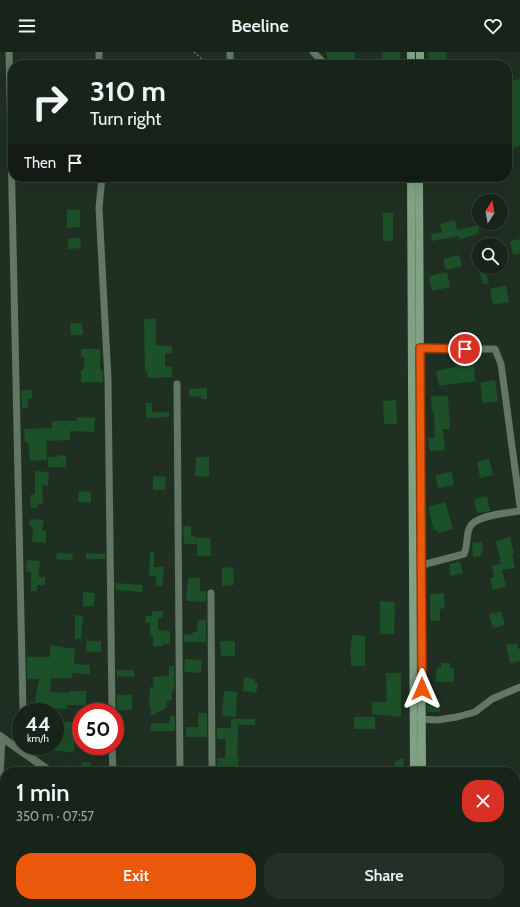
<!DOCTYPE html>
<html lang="en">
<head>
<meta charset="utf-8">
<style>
	:root { --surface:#17241a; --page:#243027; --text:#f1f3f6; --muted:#9ea4a2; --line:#364139; --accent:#ea580c }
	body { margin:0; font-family:Cabin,sans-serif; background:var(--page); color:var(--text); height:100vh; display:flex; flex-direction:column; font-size:15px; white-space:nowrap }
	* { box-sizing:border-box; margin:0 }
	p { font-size:13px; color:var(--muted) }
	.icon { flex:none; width:22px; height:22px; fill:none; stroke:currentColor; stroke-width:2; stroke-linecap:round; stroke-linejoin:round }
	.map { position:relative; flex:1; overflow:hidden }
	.panel { position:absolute; left:0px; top:715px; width:520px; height:140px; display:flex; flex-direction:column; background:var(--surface); border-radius:16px 16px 0 0; box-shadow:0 4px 16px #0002,0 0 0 1px var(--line) }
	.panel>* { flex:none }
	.banner { position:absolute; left:8px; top:8px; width:504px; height:122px; border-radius:16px; box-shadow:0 4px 16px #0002,0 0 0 1px var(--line); background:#17241a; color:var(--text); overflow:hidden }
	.needle { width:26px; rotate:11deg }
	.tools { position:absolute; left:472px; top:142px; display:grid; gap:8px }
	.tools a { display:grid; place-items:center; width:36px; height:36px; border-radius:50%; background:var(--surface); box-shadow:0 4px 16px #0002,0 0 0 1px var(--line); font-size:20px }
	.speed { position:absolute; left:12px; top:651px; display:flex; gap:8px; font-size:20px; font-weight:700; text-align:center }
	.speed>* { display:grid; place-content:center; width:52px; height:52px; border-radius:50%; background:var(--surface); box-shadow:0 4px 16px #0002,0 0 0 1px var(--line); line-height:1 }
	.speed small { font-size:10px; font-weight:400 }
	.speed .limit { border:6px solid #d22; background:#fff; color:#111 }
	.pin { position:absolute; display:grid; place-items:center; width:34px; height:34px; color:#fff; margin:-17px; border:2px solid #fff; border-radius:50%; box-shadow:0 1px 4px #0007 }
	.me { position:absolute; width:44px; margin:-22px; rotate:0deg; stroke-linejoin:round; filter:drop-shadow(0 0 3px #0008) }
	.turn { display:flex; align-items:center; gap:14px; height:84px; padding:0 16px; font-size:18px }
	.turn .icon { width:52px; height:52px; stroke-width:2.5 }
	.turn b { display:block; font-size:28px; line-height:34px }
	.then { display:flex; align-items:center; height:38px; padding:0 16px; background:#0003; gap:8px; font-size:15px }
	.round { display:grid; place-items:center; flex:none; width:42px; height:42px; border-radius:16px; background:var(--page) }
	.head { display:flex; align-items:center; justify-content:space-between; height:68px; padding:0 16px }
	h1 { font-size:24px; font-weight:600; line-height:30px }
	.primary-button { display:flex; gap:8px; margin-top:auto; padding:8px 16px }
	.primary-button a { flex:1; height:46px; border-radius:16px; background:var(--accent); color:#fff; font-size:16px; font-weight:600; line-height:46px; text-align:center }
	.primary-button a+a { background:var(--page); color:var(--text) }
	header { display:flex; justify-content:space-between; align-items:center; height:52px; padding:0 16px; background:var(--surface); font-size:18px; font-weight:600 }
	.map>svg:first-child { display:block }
</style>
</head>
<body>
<header><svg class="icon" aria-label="menu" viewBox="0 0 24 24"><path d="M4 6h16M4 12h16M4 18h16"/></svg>Beeline<svg class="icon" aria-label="heart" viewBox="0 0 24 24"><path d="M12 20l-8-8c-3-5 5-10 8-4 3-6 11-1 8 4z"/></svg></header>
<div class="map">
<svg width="520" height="855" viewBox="0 0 520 855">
	<rect width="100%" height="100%" fill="#1f3022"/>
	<g fill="#1c5029">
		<path d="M326 0H355V13H337L331 11 328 8Z"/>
		<rect x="382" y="0" width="18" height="13"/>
		<path d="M428 0H446L448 13H430Z"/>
		<path d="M235 7 252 8V13H235Z"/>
		<path d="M520 27V94L507 98V29Z"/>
		<path d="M67 158H80V175L67 176Z"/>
		<rect x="383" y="161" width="10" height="28"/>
		<path d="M455 168 457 178 479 173V182L459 187V184L432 189 431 182 442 181 440 172Z"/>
		<path d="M80 186 81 196 68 197V187Z"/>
		<path d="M520 187V201L513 203 510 189Z"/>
		<path d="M459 203 462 214 446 218 443 207Z"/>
		<path d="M485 216 489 231 483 232 479 218Z"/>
		<path d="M447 220 450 235 432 239 429 224Z"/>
		<path d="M506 233 509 250 493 253 490 237Z"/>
		<path d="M144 267H156V293L172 294V302L165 301V315H172V325L148 326 147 318H145Z"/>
		<path d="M70 271H82L83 283H71Z"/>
		<path d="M81 297H100V318H103V330H81V318H84V305H81Z"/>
		<path d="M474 311 475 329 439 334 436 319 455 315V313Z"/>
		<path d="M495 328 498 349 483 351 480 331Z"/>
		<path d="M207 336V347H201V344L189 345V337Z"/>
		<path d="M32 338V346L28 347V356H22L21 339Z"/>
		<path d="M431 344H448L450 377H443L445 398 430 399 428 386H435L434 359H432Z"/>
		<path d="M396 348 397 372H384L383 349Z"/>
		<path d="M146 351H152V360H169V365L146 366Z"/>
		<path d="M77 365 95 366 94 380 70 379V388L46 389 47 408 30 409 28 390H25L24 377 52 376V369H77Z"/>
		<path d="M58 403 66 404V415H48V405H58Z"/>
		<path d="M196 405H209V425L195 424Z"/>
		<path d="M489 407 493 423 480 426 477 410Z"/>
		<path d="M35 419 49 420 48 428V434L42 433 43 452 37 453V456H31L30 443H35Z"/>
		<path d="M452 420 454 433 438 436 435 423Z"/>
		<path d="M153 424 166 425 165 438H153Z"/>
		<path d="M79 439 91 440V451L78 450Z"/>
		<path d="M487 444 490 459 477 461 474 447Z"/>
		<path d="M445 450 453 477 438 481 437 478H434L428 455Z"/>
		<path d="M30 467 44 468 42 479H46V491L32 490 33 475 29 474Z"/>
		<path d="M183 474H191V484H195V486H210L211 504H197V492H184Z"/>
		<path d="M510 485 514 502H512L515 516 502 518 506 535 493 538 490 526 494 525 492 514 501 512 496 489Z"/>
		<path d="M482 490 483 500 481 501V504L473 505 472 491Z"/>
		<path d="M150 500H154V515H164L162 534H156V524H149Z"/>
		<path d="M57 501 73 502 72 508 56 507Z"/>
		<path d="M86 501 105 502V507H86Z"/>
		<path d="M27 508 40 509 38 525H45V533H37V539H31V520L26 519Z"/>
		<path d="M460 510 463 521 451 524 449 512Z"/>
		<path d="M233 515 234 533 222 534V516Z"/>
		<path d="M188 526H200V539H206V550L186 549Z"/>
		<path d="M115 531 142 533V540L116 538Z"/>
		<path d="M83 540 95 541 94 554H83Z"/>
		<path d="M444 541 445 556 440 557V569H430V542Z"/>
		<path d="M380 549 395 550 394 582H380Z"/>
		<path d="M152 559H163V566H158V578L170 579V592H163V594H153V584H150V571H146L145 564H152Z"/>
		<path d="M501 559 505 573 493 576 489 562Z"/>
		<path d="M75 563 83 564 81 587H75Z"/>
		<path d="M198 568H206V590H184V583L193 582V580H197Z"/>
		<path d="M352 583 365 584V614H351V604H350Z"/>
		<rect x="86" y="589" width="15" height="11"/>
		<path d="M220 589H235V604H221Z"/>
		<path d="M517 591 518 597H520V609L510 611 506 593Z"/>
		<path d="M50 593 75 597 74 612 90 613V622L72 621V626H51L50 640 69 641V639H86V653H67V657L34 655 39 627H27V605H50Z"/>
		<path d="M185 607 202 608 201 621 184 620Z"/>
		<path d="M441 611H450V616H454V630H435L437 616H441Z"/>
		<path d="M169 614H174V638H172V648L167 649V655L151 664V655H149L150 635H154L153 625 169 624Z"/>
		<path d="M116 618H134V625L117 624Z"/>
		<path d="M386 621H401V665L372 662V650H387Z"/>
		<path d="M244 625 255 627V631H258L256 641 243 639Z"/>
		<path d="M224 639 237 640 236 665 222 664Z"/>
		<rect x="117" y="643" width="15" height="15"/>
		<rect x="427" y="648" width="13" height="12"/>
		<path d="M198 661H207V685H186V675H198Z"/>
		<path d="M170 664H175V679H151V671H170Z"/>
		<rect x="354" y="665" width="21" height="12"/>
		<path d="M231 667H255V673H238L237 706H239L238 716H217V706H225L226 687H217V676H231Z"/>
		<path d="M55 670H71V676L75 677 74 700 55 699Z"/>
		<path d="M404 706 403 720H394L395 709Z"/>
		<path d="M81 710 91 711V720H81Z"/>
	</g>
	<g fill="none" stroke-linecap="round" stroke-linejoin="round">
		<g stroke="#69776b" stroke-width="1.5" stroke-dasharray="2 2" stroke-linecap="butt">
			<path d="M194 0 202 7"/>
			<path d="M189 13 202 7 213 9 216 13"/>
		</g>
		<g stroke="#627764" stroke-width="7">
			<path d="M9 0 23 660"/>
			<path d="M99 0V13"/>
			<path d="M230 0V13"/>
			<path d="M313 0 326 13"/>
			<path d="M102 125 99 156 108 327 112 660"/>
			<path d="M421 297H495L501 312 520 454"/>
			<path d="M177 332 180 720"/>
			<path d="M422 513 464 502C468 494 466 481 470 475 475 463 508 461 520 459"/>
			<path d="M211 541 212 720"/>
			<path d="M418 667 437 668 457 665 475 660 492 647 520 635"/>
			<path d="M2 686 0 724 5 772"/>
			<path d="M112 694 113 720"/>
			<path d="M4 799 5 781"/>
		</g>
		<g stroke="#627764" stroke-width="8">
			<path d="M0 684 51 720"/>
			<path d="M269 850 284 855"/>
		</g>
		<g stroke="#7fa284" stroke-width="8">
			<path d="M411 0V13"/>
			<path d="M420 13V0"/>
			<path d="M411 125 414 720"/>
			<path d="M419 125 422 720"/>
			<path d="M418 855V850"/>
		</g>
	</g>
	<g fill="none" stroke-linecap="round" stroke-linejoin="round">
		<g stroke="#983908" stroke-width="10">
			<path id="route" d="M422 637 420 296 465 297"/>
		</g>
		<use href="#route" stroke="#ea580c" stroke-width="7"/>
	</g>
</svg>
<div class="tools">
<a><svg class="needle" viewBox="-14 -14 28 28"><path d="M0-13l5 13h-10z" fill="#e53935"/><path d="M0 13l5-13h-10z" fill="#9ea4a2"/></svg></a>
<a><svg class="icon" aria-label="search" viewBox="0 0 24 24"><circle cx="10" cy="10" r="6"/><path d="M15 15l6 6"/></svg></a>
</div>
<div class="speed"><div>44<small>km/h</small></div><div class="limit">50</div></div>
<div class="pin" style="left:465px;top:297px;background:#d93025"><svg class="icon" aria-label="arrive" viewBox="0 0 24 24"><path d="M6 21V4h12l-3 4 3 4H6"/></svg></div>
<svg class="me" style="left:422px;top:637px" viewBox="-20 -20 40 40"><path d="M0-17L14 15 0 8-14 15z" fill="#ea580c" stroke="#fff" stroke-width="4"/></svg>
<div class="banner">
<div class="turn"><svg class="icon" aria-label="right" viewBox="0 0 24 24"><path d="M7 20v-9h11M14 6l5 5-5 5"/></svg><div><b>310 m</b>Turn right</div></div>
<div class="then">Then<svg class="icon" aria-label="arrive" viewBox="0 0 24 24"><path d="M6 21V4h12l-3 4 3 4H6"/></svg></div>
</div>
<section class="panel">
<div class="head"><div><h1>1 min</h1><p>350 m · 07:57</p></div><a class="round" style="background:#d93025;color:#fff"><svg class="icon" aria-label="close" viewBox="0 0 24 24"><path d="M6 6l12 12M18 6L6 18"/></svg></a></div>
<div class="primary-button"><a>Exit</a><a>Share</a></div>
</section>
</div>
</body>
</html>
